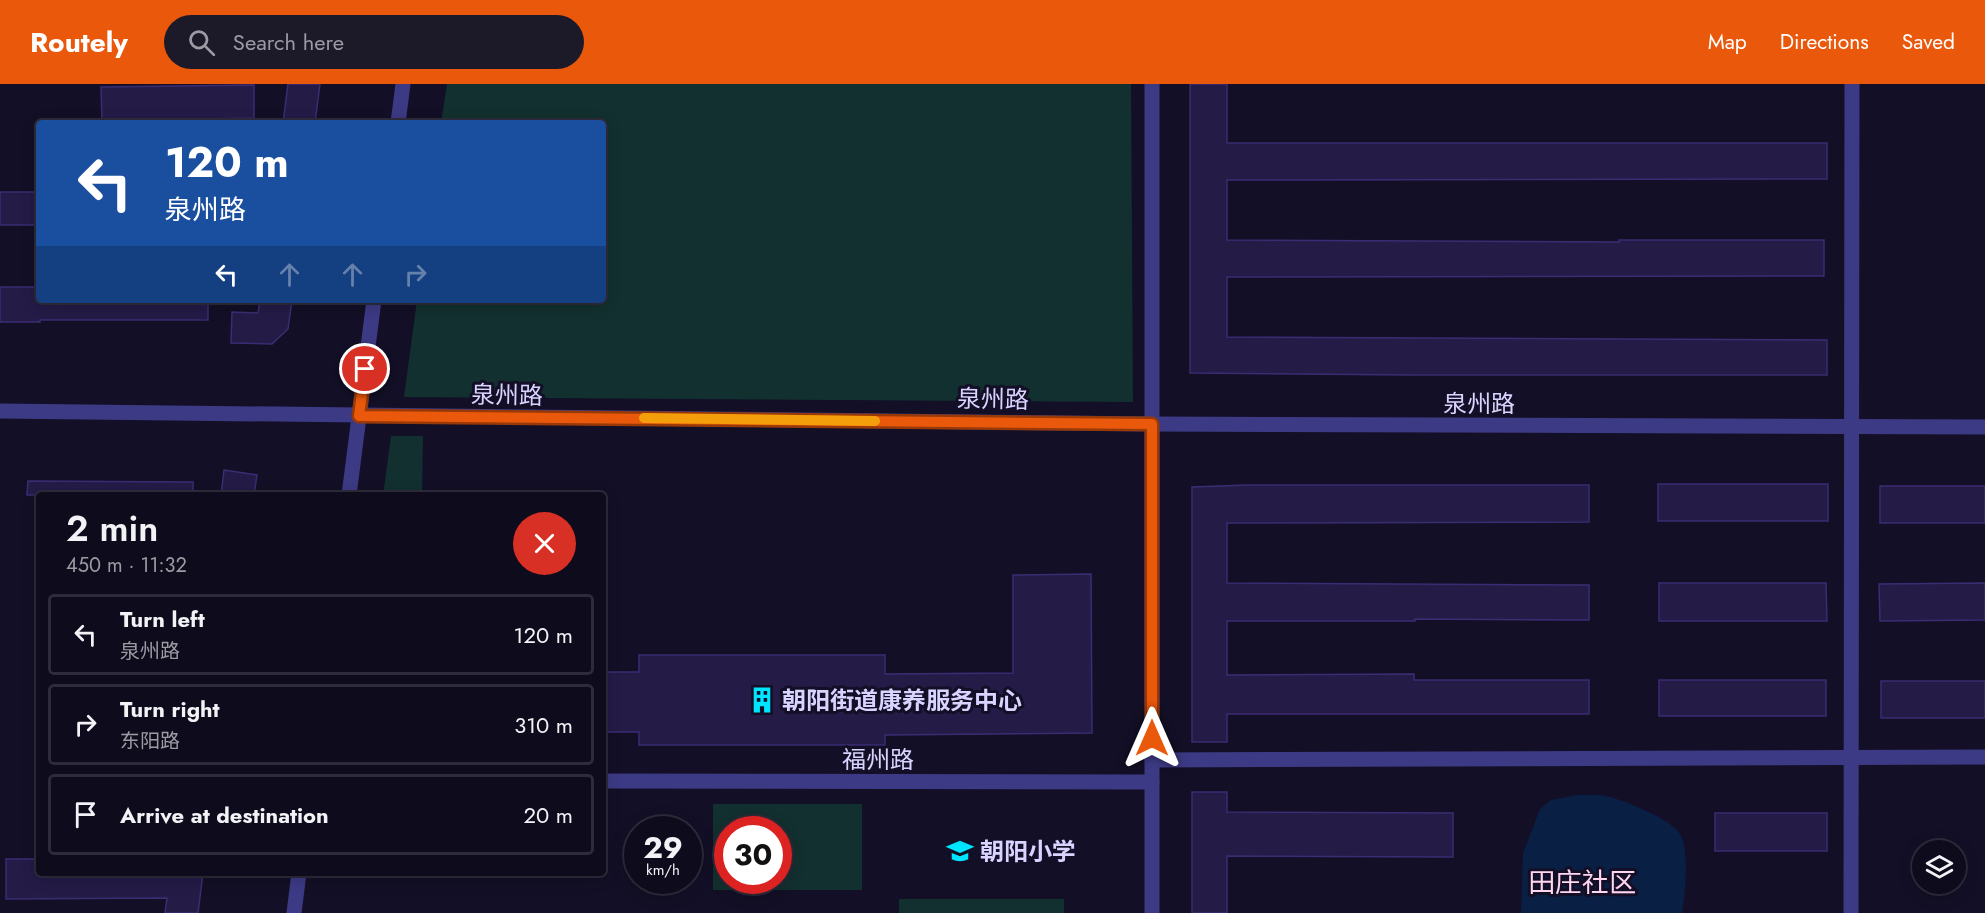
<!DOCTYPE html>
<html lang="en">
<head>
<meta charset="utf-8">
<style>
	:root { --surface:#0e0b1c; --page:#1c1929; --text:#f1f3f6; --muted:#9b9ba3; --line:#2e2b3b; --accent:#ea580c }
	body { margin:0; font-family:Jost,"Noto Sans SC",sans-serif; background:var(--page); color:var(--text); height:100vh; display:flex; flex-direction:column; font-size:22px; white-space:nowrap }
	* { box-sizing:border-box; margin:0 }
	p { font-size:20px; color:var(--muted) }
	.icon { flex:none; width:33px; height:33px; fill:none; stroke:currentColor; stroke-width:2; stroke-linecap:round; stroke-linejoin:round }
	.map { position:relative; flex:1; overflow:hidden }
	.panel { position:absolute; left:36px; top:408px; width:570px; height:384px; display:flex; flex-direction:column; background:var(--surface); border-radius:6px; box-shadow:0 3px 15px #0003,0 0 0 2px var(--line) }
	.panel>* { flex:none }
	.top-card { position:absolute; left:36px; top:36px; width:570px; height:183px; border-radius:6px; box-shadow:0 3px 15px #0003,0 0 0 2px var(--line); background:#1a4fa0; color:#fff; overflow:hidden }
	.controls { position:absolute; left:1912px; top:756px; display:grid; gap:12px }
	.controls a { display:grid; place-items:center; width:54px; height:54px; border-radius:50%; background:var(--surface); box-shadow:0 3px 15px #0003,0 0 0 2px var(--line); font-size:30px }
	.speed { position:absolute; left:624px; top:732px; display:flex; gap:12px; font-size:30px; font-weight:700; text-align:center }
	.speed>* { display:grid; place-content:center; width:78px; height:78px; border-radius:50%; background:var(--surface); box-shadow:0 3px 15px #0003,0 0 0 2px var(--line); line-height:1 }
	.speed small { font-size:15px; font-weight:400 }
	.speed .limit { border:9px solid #d22; background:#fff; color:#111 }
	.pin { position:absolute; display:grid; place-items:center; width:51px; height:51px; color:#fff; margin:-26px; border:3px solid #fff; border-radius:50%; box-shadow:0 2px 6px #0007 }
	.me { position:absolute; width:66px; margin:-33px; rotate:0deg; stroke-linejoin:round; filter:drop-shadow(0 0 4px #0008) }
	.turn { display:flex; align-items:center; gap:21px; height:126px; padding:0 30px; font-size:27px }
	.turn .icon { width:78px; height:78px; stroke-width:2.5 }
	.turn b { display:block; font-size:42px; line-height:51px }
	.lanes { display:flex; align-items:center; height:57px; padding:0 30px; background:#0003; justify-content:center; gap:30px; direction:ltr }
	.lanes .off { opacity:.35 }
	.round { display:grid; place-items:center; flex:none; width:63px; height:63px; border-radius:32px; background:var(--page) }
	.overview { display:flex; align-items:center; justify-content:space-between; height:102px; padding:0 30px }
	h1 { font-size:36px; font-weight:600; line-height:45px }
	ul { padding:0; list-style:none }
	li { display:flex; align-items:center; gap:18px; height:81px; margin:0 12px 9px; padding:0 18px; border:3px solid var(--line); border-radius:6px }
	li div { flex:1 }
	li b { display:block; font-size:22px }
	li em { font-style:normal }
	header { display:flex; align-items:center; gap:36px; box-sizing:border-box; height:84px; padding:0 30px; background:var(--accent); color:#fff }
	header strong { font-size:28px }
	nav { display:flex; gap:33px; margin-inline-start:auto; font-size:21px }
	.search { width:420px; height:54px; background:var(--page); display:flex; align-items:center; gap:15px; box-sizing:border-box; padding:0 21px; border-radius:33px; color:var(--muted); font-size:22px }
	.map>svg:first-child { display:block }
</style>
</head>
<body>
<header>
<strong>Routely</strong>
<div class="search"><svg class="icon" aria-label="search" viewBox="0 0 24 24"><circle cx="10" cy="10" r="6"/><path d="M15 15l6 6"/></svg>Search here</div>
<nav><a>Map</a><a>Directions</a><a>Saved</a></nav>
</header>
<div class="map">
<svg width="1985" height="829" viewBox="0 0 1985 829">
	<rect width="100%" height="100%" fill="#130f26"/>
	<g fill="#12302f" fill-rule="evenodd">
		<path d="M447 0H1131L1133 318 404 313 417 216H603V39H441Z"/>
		<path d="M391 352H423L422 411H383Z"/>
		<path d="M713 720H862V806H713ZM728 746H778V796H728Z"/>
		<rect x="899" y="815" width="165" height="14"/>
	</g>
	<path fill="#0a1f44" d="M1578 711C1587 711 1597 710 1606 712 1622 715 1673 736 1680 750 1690 767 1685 810 1682 829H1521L1523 769 1540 725 1551 716Z"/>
	<g fill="#241b47" stroke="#3b2d73" stroke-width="1.5">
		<path d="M288 0H320L315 39H283Z"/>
		<path d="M1190 0H1227V59H1827V95L1227 96V156L1619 158V156H1824V192L1227 193V253L1827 256V291H1411L1190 289Z"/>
		<path d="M254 1V34L102 37 101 3Z"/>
		<rect x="0" y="108" width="39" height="33"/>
		<path d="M0 203H39V216H208V236H40V238H0Z"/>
		<path d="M260 216H292L288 245 272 260 231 259 232 228 258 229Z"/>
		<path d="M224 386 257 391 254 411H221Z"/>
		<path d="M28 397 193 398V411H27Z"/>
		<rect x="1658" y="400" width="170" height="37"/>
		<path d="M1247 401H1589V438L1227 439V499L1589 501V536L1415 535V537H1227V591L1414 590V596H1589V630H1227V658H1192V403Z"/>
		<rect x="1880" y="402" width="105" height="37"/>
		<path d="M1091 490 1092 649 885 651V661H639V648H603V588H639V571H885V590L1013 589V491Z"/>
		<path d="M1659 499H1826L1827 537H1659Z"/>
		<path d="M1985 499V536L1880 537 1879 500Z"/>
		<rect x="1659" y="596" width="167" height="36"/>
		<rect x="1881" y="597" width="104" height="37"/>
		<path d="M1192 708H1227V728L1453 729V773L1227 772V829H1192Z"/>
		<rect x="1715" y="729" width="112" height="38"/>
		<path d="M6 775H39V789H203L198 829H165L167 814 6 815Z"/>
	</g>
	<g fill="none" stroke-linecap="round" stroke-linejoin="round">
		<g stroke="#3d3a85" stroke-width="15">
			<path d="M1152 0V829"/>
			<path d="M1152 676 1985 673"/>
			<path d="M603 697 1152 698"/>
			<path d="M1851 829 1852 0"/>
		</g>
		<g stroke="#3d3a85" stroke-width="15">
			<path d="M398 39 403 0"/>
			<path d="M0 327 1152 340 1985 343"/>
			<path d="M349 411 374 216"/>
			<path d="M294 829 299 789"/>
		</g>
	</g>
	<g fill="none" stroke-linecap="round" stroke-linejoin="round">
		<g stroke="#983908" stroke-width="15">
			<path id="route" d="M365 285 359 332 1152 340V654"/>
		</g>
		<use href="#route" stroke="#ea580c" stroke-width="10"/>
		<path stroke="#f59e0b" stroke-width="10" d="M644 334 875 337"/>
	</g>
	<defs>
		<g id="building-bare" transform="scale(2.07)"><path d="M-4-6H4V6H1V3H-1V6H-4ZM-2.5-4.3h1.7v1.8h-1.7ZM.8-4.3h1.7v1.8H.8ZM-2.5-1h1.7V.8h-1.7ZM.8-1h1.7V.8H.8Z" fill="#00e5ff" stroke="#130f26" stroke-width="2.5" paint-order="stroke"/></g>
		<g id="school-bare" transform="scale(2.07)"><path d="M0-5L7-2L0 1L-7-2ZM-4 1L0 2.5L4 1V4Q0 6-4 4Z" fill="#00e5ff" stroke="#130f26" stroke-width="2.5" paint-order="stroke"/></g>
	</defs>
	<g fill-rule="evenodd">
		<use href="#building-bare" x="762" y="616"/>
		<use href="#school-bare" x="960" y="767"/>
	</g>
	<g text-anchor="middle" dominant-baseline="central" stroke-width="6" stroke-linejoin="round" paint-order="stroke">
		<g font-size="24" fill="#d9d4ff" stroke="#130f26">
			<text transform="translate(507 311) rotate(1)">泉州路</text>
			<text transform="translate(993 315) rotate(1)">泉州路</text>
			<text x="1479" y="319">泉州路</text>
			<text x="878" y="675">福州路</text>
		</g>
		<g font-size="24" font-weight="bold" fill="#d9d4ff" stroke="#130f26" text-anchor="start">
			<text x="782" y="616">朝阳街道康养服务中心</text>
			<text x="980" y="767">朝阳小学</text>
		</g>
		<g font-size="27" fill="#ffd6f0" stroke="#130f26">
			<text x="1582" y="798">田庄社区</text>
		</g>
	</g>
</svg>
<div class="controls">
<a><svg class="icon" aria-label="layers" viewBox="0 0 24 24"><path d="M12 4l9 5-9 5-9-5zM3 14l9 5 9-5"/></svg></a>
</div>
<div class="speed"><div>29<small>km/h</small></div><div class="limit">30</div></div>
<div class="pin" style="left:365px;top:285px;background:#d93025"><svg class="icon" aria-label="arrive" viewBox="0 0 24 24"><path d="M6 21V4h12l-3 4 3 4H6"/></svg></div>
<svg class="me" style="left:1152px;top:654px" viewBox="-20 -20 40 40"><path d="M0-17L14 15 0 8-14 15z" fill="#ea580c" stroke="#fff" stroke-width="4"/></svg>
<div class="top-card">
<div class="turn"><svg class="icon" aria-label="left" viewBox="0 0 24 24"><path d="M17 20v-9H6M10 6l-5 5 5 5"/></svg><div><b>120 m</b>泉州路</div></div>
<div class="lanes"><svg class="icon" aria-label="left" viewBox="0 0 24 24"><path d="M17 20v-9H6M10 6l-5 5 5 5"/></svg><svg class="icon off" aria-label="ahead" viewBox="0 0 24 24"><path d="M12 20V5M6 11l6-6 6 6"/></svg><svg class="icon off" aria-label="ahead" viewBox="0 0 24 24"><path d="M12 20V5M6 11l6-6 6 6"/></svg><svg class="icon off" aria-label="right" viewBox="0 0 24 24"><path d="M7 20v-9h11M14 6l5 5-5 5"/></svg></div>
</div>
<section class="panel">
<div class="overview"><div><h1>2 min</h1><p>450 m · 11:32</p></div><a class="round" style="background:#d93025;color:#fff"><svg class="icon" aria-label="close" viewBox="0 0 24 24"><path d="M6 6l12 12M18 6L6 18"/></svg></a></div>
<ul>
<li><svg class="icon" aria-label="left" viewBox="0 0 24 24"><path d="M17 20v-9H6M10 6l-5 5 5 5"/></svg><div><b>Turn left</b><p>泉州路</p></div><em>120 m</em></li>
<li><svg class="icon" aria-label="right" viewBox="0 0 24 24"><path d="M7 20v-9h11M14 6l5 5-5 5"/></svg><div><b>Turn right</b><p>东阳路</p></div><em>310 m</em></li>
<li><svg class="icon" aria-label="arrive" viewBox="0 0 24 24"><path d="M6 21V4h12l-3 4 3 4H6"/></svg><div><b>Arrive at destination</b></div><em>20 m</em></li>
</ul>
</section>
</div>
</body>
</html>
